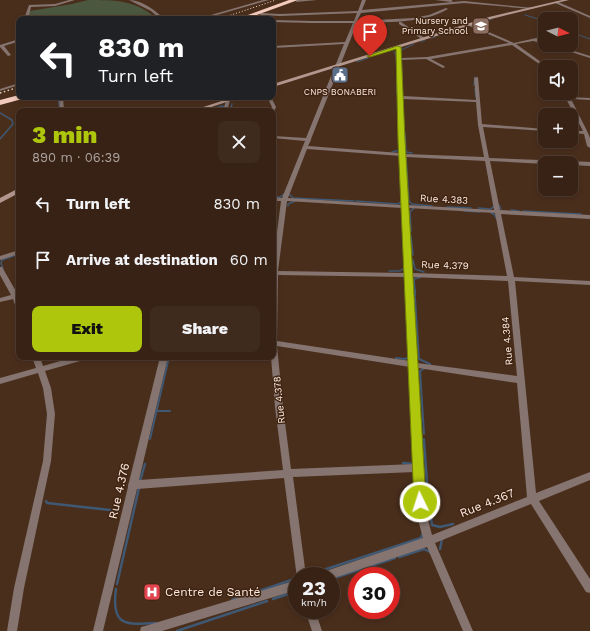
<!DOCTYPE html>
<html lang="en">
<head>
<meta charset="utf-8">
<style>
	:root { --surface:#382215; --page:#3f2a1e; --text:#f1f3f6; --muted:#aba4a0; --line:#523f34; --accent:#aec60b }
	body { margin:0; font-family:"Work Sans",sans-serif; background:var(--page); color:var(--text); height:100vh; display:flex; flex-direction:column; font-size:15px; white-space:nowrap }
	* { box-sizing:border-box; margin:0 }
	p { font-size:13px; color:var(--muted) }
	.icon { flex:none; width:22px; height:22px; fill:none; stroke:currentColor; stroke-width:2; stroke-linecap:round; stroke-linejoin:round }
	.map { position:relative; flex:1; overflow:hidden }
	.side { position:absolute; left:16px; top:108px; width:260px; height:252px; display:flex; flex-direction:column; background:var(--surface); border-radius:8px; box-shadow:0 2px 6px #0003,0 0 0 1px var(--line) }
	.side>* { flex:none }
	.hud { position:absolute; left:16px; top:16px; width:260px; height:84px; border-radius:8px; box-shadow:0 2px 6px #0003,0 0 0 1px var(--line); background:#202124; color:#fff; overflow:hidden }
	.needle { width:26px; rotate:96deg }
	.buttons { position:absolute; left:538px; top:12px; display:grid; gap:8px }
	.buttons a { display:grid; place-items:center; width:40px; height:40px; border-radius:8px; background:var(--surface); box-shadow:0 2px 6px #0003,0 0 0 1px var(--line); font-size:20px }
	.speed { position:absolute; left:288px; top:567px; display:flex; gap:8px; font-size:20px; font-weight:700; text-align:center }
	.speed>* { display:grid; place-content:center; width:52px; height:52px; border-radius:50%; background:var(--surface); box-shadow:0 2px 6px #0003,0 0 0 1px var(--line); line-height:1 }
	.speed small { font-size:10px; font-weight:400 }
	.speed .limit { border:6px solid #d22; background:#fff; color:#111 }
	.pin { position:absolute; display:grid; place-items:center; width:34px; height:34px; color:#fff; margin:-41px -17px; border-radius:50% 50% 50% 0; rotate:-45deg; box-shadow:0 0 4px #0007 }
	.pin .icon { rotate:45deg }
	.me { position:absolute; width:44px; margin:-22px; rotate:356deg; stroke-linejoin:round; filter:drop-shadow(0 0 3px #0008) }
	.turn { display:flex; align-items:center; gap:14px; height:84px; padding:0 16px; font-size:18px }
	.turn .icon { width:52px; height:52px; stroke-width:2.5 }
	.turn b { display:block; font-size:28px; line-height:34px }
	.round { display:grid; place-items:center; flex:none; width:42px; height:42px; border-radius:8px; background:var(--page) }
	.summary { display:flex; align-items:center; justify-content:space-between; height:68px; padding:0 16px }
	h1 { font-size:24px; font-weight:800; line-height:30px; color:var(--accent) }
	.action { display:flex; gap:8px; margin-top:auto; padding:8px 16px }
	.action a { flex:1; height:46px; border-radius:8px; background:var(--accent); color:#111; font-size:16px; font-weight:800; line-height:46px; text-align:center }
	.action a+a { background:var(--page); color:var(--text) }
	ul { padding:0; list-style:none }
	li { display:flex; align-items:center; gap:12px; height:56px; padding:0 16px }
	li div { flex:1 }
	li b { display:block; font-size:15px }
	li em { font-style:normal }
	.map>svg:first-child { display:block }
</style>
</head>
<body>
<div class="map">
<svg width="590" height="631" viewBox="0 0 590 631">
	<rect width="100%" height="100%" fill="#4a2e1c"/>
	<path fill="#4b573e" d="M88 0C116 0 136 0 157 19H27V16L30 11 72 4Z"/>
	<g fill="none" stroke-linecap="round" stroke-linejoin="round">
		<g stroke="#3f5873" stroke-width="1">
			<path d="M525 15 545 21"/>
			<path d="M473 25 492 19"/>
			<path d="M571 32 590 39"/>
			<path d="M440 35 449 32"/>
			<path d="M431 38 435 37"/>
			<path d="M421 42 425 40"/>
			<path d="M401 50 414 44"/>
			<path d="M394 52 396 55 397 76"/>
			<path d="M357 62 368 58"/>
		</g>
		<g stroke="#3f5873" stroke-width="1.5">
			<path d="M397 75V94"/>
			<path d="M474 85 475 77"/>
			<path d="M475 89 476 97"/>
			<path d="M398 96V106"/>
			<path d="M58 97 60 110"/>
			<path d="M398 108 399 115"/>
			<path d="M206 111 222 106 225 107"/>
			<path d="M230 111 232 104"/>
			<path d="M0 113 12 120 13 124 0 139"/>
			<path d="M399 116V127"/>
			<path d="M405 133 406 152 412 153"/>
			<path d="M392 152 400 150"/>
			<path d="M398 155 401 157V161"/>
			<path d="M406 156 408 186"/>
			<path d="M408 188 409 201 412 204 432 206"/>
			<path d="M289 194 293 198 354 201"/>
			<path d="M273 197H280L284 194"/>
			<path d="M356 201 398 204 403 200"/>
			<path d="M499 205 501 209"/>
			<path d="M288 206V204L295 201"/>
			<path d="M447 207 471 208"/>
			<path d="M478 208 491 209 494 206"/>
			<path d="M511 210 519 211"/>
			<path d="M464 211 480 212"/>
			<path d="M523 211 581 214"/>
			<path d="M491 213 495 215 496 218"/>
			<path d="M411 231 410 212 414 208"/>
			<path d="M411 235 413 255"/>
			<path d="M413 260 415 269 424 272"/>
			<path d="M3 269 1 263 2 260 19 254"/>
			<path d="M389 271H400L406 267"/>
			<path d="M415 291 414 279 421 277"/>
		</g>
		<g stroke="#3f5873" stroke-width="2">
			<path d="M415 290V296"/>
			<path d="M415 298 419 359 430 364"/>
			<path d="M396 358 405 359"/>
			<path d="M405 359 410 356"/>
			<path d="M157 411H170"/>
			<path d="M424 434 420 371 425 368"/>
			<path d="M150 439 169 357"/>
			<path d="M424 439V442"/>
		</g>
		<g stroke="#3f5873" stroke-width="2.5">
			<path d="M424 441 427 482"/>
			<path d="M403 463 416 464V462"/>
			<path d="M140 481 145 464"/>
			<path d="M427 488 432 525 440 527 453 524"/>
			<path d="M46 501 47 503 119 511"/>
			<path d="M440 549 442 539"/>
			<path d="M399 557 424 549 430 552"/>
			<path d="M305 576 421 538 423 533"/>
			<path d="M331 579 395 558"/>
			<path d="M117 584 139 488"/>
			<path d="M116 589C111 626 125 625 156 623"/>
			<path d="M245 596 297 578"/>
			<path d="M273 599 297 591"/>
			<path d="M232 600 237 598"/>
			<path d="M177 631 267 601"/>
		</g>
		<g fill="#85746f" fill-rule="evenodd">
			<path d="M69 0H75L55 6 31 7 28 19H24L29 5 55 4Z"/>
			<path d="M129 0C142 0 155 10 164 19H160L151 11Z"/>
			<path d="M263 0H269L203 19H197Z"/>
			<path d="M297 0H317L296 2Z"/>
			<path d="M362 0H366L362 10 464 1 533 8 531 9 464 3 361 13 357 21 413 18 429 15 446 8 448 9C424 24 384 22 357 23L311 139V140L308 146 400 153 398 97V46L401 47V58L427 57 509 43 467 25V23H468L514 43 545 36V38L538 40 545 42V44L533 41 516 44 548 67H545V68L512 45 431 59 444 66 445 67 443 68 426 59 402 60 403 96 476 100 474 78 478 77 482 124 545 129V131L483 127 489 158 566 161 568 163 571 161 590 162V166L571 165V163L545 164 490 161 500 210 590 215V219L501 214 514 277 590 281V285L515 281 536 493 590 472V480L539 501 590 579V593L586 592 531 504 435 543 473 631H463L427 547 331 579V576H321L322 572 326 571 423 538 417 516 415 472 293 477 306 576H297V578L284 478 137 489 103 631H93L128 487V485L129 482 160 357H168L139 480 283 470 275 407 271 357H273V263L281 201H273V197L282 198 305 141 273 138V136L306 138 344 44 273 48V46L345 42 353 23H312L273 22V20L312 21H354L357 13 280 16 261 15 259 14 261 13 280 14 358 11ZM403 99 476 102 478 125 484 157 406 154ZM307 149 401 156 402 205 288 198ZM406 157 485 161 494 210 408 205ZM287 201 402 208 405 273 278 271ZM408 208 495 213 507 276 412 273ZM278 275 406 277 410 361 277 341ZM412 277 508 281 517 376 417 363ZM277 346 410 367 415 464 291 469 283 407ZM418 368 517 383 527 497 432 535 427 516Z"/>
			<path d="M435 0H451L453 1 451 2Z"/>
			<path d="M556 1 590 16V18L555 3Z"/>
			<path d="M400 22H401L426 39 423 40 399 24V22Z"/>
			<path d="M16 40H17V42L4 46 11 55 8 56 0 47V45Z"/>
			<path d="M549 45H555L590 56V58Z"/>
			<path d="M19 83V85L0 91V89Z"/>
			<path d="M563 93H567L569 97 590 98V100L571 99 588 133 590 138V148L587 146 584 134 571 133V131H583Z"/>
			<path d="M59 97H63L64 111H60Z"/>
			<path d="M227 97H231L227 111H223Z"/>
			<path d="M267 97H271L276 107 274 112 270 111 272 107Z"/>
			<path d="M19 250V254L0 260V256Z"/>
			<path d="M0 267H2L17 293H19V310L16 308 13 299 0 302V298L11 295 0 275Z"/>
			<path d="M32 357H40L43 366 74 357H88L87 359 45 371 51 388 55 414 51 461 24 588 17 631H7L14 588 43 461 47 414 43 388 38 373 0 384V378L36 368Z"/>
			<path d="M297 580V590L162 631H140L141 627 145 626Z"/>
			<path d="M305 610H315L322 631H312Z"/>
		</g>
		<g fill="#b2978f" fill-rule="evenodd">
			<path d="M562 0H569L491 19 273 87V84L489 17Z"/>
			<path d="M234 97H242L199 111H191Z"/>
			<path d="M19 188V193L0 203V198Z"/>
		</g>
		<g fill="#f3cabe" fill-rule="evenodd">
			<path d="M289 0H298L246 19H237Z"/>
			<path d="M19 95V97H23L22 99 0 105V100Z"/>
		</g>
		<path stroke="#e9d5ca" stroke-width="1" stroke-dasharray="1 2" stroke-linecap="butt" d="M219 19 276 0"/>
		<path stroke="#e9d5ca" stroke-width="1.5" stroke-dasharray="1.5 2.5" stroke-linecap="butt" d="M0 93 19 87"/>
	</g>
	<path fill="#aec60b" stroke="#718107" d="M397 46 401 47 405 140 426 502 424 506 420 508 416 506 414 502 398 140 396 49 370 57 367 56Z"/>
	<defs>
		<g id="school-square" transform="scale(0.9)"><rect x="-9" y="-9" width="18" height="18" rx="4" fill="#8d6e63" stroke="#3f2412"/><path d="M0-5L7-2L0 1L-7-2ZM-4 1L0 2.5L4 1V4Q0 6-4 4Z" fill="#fff"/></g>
		<g id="civic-square" transform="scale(0.9)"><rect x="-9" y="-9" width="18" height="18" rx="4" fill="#5c6f8a" stroke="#3f2412"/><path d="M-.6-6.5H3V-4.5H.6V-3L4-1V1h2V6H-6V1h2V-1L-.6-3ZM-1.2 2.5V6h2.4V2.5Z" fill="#fff"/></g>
		<g id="hospital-square" transform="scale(0.9)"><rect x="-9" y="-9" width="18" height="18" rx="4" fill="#e0444e" stroke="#3f2412"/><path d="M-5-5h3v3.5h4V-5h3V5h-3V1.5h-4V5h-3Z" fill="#fff"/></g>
	</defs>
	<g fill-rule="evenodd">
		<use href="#school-square" x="481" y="26"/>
		<use href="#civic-square" x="340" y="75"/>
		<use href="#hospital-square" x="152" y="592"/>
	</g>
	<g text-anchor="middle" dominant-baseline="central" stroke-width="3" stroke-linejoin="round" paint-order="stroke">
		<g font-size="9" fill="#ffece1" stroke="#3f2412" text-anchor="end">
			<text x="468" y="21">Nursery and<tspan x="468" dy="10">Primary School</tspan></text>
			<text x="340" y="92" text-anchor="middle">CNPS BONABERI</text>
		</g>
		<g font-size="10" fill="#ffece1" stroke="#3f2412">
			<text transform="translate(444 199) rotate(3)">Rue 4.383</text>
			<text transform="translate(445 265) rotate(2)">Rue 4.379</text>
			<text transform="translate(507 341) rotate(-95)">Rue 4.384</text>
			<text transform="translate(279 400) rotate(-96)">Rue 4.378</text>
		</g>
		<g font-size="12" fill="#ffece1" stroke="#3f2412">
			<text transform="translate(119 491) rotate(-77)">Rue 4.376</text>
			<text transform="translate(487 503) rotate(-22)">Rue 4.367</text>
		</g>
		<g font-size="12" fill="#ffece1" stroke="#3f2412" text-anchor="start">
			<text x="165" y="592">Centre de Santé</text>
		</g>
	</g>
</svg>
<div class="buttons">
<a><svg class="needle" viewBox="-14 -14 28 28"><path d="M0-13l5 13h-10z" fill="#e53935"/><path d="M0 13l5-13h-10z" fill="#aba4a0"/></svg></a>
<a><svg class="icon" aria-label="sound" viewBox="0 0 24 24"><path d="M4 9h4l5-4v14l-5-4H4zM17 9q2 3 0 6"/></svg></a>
<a>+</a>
<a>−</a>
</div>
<div class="speed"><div>23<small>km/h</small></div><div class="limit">30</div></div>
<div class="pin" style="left:370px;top:56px;background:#d93025"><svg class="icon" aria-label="arrive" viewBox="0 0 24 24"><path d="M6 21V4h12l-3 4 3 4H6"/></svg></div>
<svg class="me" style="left:420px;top:502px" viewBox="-20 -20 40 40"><circle r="17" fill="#aec60b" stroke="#fff" stroke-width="3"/><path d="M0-11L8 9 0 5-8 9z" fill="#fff"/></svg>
<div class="hud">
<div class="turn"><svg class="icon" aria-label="left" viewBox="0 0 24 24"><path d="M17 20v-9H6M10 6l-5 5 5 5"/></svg><div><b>830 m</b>Turn left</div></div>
</div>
<section class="side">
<div class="summary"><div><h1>3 min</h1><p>890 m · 06:39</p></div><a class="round"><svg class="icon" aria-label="close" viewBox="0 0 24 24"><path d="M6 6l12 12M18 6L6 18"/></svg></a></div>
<ul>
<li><svg class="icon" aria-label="left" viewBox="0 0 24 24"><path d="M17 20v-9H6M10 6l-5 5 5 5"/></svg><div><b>Turn left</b></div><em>830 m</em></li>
<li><svg class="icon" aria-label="arrive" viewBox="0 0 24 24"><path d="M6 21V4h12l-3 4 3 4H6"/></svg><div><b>Arrive at destination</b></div><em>60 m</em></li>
</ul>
<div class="action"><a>Exit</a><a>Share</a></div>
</section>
</div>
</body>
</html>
